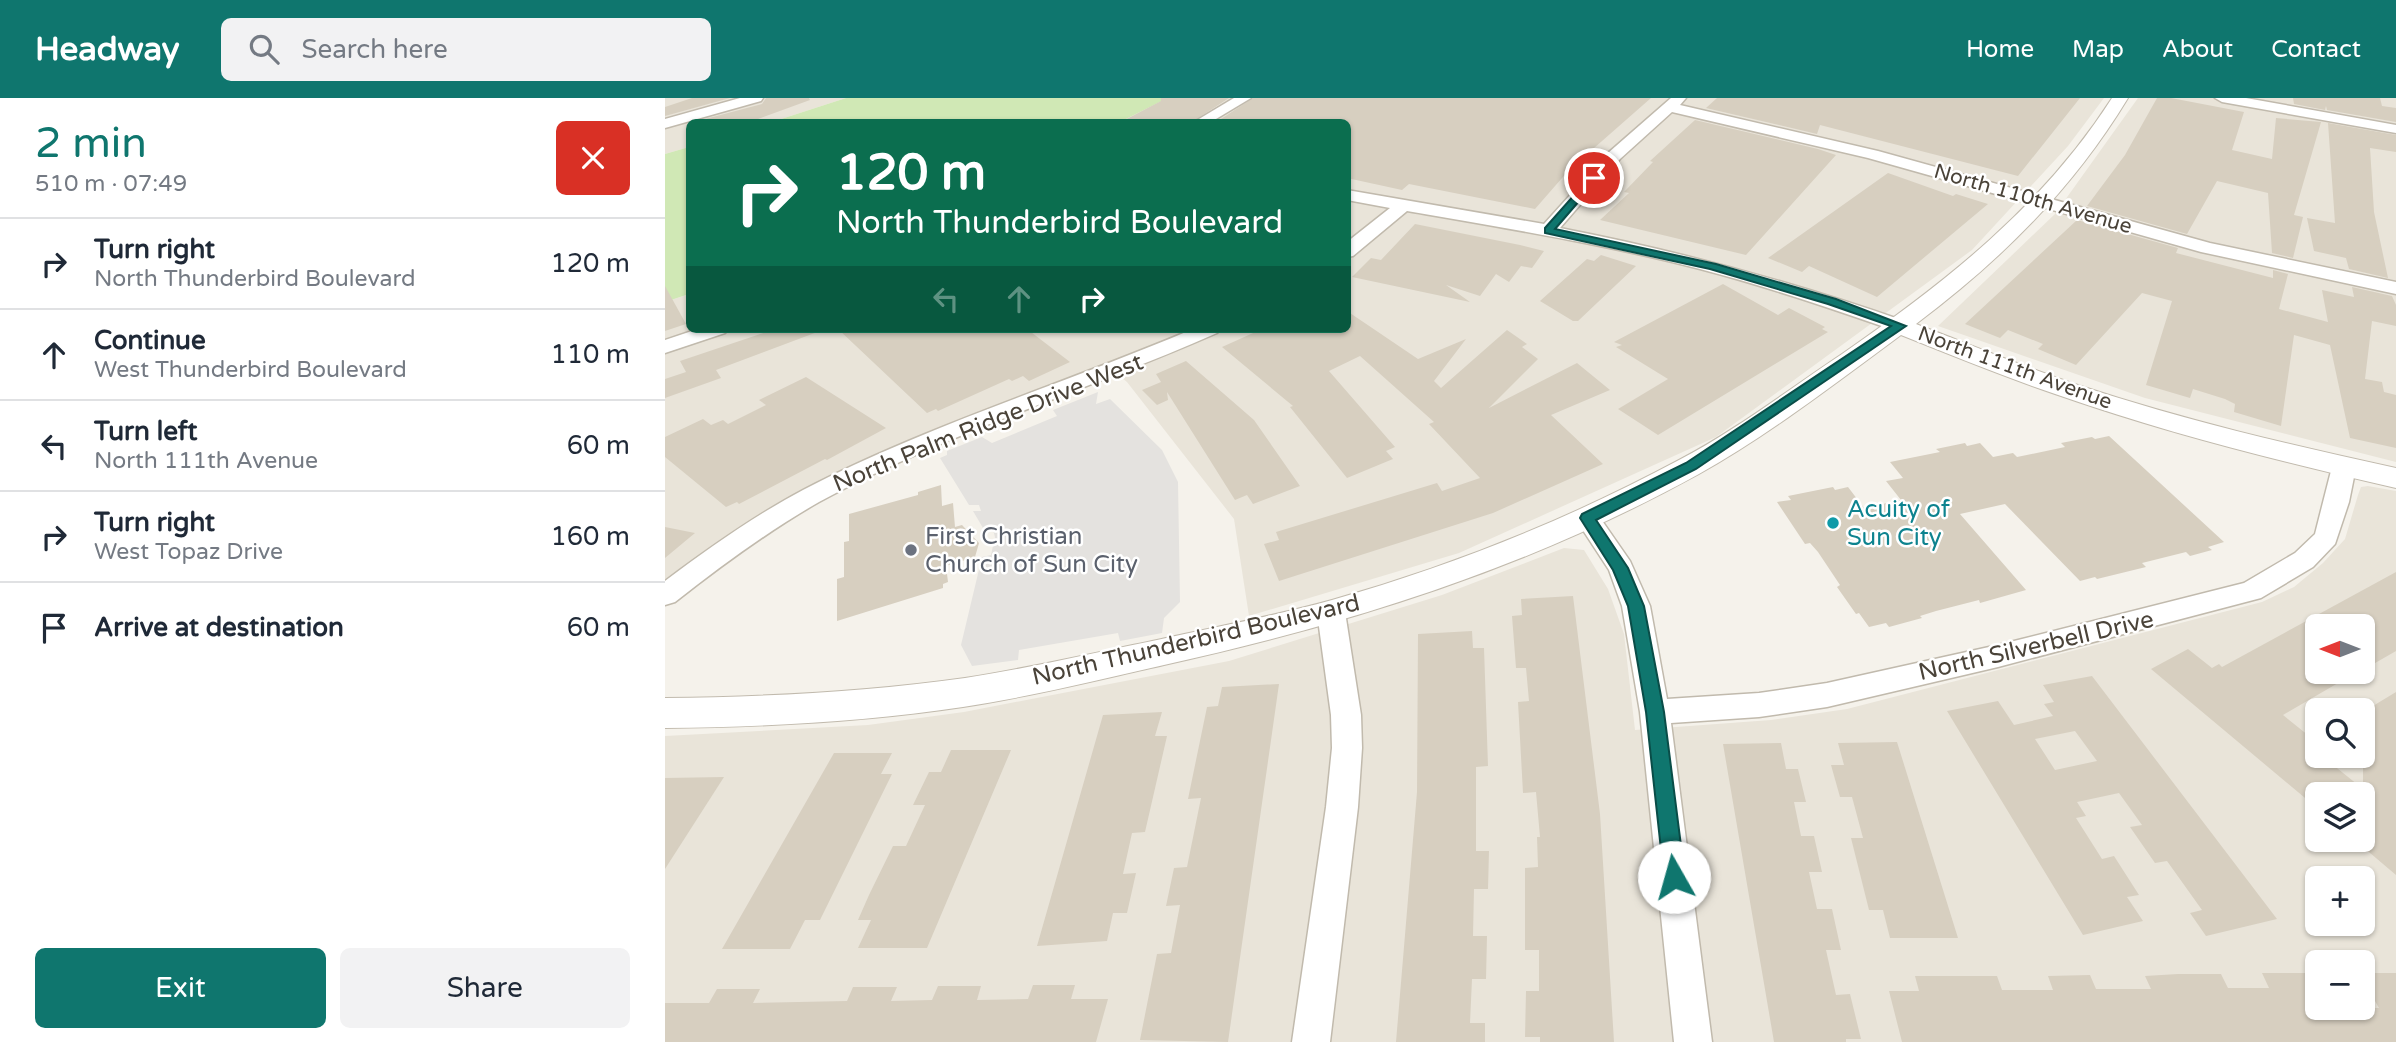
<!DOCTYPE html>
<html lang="en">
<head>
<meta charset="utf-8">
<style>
	:root { --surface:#fff; --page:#f2f2f3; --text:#1f2937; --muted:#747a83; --line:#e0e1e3; --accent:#0f766e }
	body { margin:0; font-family:"Varela Round",sans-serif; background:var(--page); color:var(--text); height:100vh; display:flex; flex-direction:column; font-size:26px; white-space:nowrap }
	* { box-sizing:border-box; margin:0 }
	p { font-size:23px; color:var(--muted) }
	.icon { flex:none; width:38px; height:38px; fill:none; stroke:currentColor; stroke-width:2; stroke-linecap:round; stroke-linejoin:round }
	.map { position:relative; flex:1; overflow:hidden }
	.panel { display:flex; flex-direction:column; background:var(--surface); width:665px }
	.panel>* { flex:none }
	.guide { position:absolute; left:21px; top:21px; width:665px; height:214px; border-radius:10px; box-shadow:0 2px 5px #0004; background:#0b6e4f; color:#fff; overflow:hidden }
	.needle { width:46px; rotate:270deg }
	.tools { position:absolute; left:1640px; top:516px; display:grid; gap:14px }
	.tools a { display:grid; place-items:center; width:70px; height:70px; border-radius:10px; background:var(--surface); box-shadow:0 2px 5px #0004; font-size:35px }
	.pin { position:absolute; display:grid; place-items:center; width:60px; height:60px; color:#fff; margin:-30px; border:4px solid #fff; border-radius:50%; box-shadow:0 2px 7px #0007 }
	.me { position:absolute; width:77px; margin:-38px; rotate:353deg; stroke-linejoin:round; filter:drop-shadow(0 0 5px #0008) }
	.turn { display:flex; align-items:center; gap:24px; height:147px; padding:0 35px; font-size:32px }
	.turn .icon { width:91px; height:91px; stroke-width:2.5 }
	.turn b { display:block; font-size:49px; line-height:60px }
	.lanes { display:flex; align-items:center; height:66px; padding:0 35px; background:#0003; justify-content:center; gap:35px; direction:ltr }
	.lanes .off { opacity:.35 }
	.round { display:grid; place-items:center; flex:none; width:74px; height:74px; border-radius:10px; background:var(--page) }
	.head { display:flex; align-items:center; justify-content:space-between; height:119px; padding:0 35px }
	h1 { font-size:42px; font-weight:600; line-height:52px; color:var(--accent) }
	.button { display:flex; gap:14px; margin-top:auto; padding:14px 35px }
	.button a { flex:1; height:80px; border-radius:10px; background:var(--accent); color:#fff; font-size:28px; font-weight:600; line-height:80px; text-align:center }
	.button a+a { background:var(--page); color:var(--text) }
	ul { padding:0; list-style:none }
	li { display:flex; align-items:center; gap:21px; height:91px; padding:0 35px; border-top:2px solid var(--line) }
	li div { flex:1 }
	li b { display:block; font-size:26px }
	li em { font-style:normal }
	header { display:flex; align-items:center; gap:42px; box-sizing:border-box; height:98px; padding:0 35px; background:var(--accent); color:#fff }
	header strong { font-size:33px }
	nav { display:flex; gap:38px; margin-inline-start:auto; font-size:24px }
	.search { width:490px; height:63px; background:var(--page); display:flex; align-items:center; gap:18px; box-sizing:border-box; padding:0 24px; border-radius:10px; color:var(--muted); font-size:26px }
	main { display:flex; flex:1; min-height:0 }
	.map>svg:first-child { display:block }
</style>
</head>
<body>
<header>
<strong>Headway</strong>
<div class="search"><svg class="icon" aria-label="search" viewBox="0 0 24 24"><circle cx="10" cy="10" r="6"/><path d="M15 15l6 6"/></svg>Search here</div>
<nav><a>Home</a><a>Map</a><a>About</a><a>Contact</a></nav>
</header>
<main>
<section class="panel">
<div class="head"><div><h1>2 min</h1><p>510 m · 07:49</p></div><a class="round" style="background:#d93025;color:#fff"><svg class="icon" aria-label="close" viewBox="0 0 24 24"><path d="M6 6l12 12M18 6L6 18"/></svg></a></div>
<ul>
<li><svg class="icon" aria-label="right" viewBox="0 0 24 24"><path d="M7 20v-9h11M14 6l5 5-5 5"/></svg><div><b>Turn right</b><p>North Thunderbird Boulevard</p></div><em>120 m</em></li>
<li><svg class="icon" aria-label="ahead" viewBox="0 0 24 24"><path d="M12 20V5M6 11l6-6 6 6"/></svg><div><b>Continue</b><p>West Thunderbird Boulevard</p></div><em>110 m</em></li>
<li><svg class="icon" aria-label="left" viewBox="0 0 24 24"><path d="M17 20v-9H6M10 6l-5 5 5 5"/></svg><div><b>Turn left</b><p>North 111th Avenue</p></div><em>60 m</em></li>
<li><svg class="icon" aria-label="right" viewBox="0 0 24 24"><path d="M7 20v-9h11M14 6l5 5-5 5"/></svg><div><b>Turn right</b><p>West Topaz Drive</p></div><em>160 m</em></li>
<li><svg class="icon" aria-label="arrive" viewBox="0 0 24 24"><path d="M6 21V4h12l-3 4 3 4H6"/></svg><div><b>Arrive at destination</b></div><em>60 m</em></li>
</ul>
<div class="button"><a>Exit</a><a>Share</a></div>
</section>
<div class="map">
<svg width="1731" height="944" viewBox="0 0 1731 944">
	<rect width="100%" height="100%" fill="#f5f2eb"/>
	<g fill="#e9e4d9" fill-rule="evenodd">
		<path d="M0 0H181L107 24H24V49L0 56Z"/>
		<path d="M503 0H1439L1403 48 1307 152 1051 339 794 455 584 518 569 421 462 284 440 266 313 315 129 396 39 453 0 486V204L24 196V231H682V24H455Z"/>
		<path d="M1473 0H1731V364L1480 300 1273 228 1390 116Z"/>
		<path d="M1703 388 1731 393V944H0V638L203 627 299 614 564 563 777 497 899 450 919 452 943 491 959 536 970 632 1106 622 1182 611 1597 504 1629 489 1658 465 1680 441 1693 397 1696 389ZM1652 528H1698V574H1652ZM1652 612H1698V658H1652ZM1652 696H1698V742H1652ZM1652 780H1698V826H1652ZM1652 864H1698V910H1652Z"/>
	</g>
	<g fill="#d0e8b5">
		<path d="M181 0H503L455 24H107Z"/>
		<path d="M24 49V196L0 204V56Z"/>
	</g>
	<path fill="#e4e2df" d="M433 294 431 306 445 301 497 352 513 384 515 504 499 520 497 535 455 543 453 535 354 552 353 562 307 568 296 547 317 459 326 457 330 439 327 428 318 430 308 413H316L314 407H304L275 360 282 357V353L317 339 327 345 392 318 388 312Z"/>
	<g fill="#d7cfc0" fill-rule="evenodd">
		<path d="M27 0H65L0 18V9Z"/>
		<path d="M101 0H144L145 2 85 24H29L97 6Z"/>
		<path d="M496 0H564L527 24H456L496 3Z"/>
		<path d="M588 0H986L904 72 870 111 744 86 737 92 682 80V24H575L556 21Z"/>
		<path d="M1052 0H1415L1353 78 1155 27 1152 36 1041 10Z"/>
		<path d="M1492 0H1506L1579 14 1567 52 1607 61 1611 20 1656 24 1629 117 1638 119 1628 160 1607 155 1603 95 1552 83 1522 136 1422 108 1460 57Z"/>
		<path d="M1628 0H1715L1717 8 1731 10V24L1662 12 1661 8 1660 12 1629 6Z"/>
		<path d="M1030 22 1153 51 1171 57 1081 157 935 122 964 95 959 94 988 64 985 63Z"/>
		<path d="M1663 25 1731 37V54L1705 50 1709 114 1723 180 1684 171 1681 160 1649 153 1642 120 1670 125Z"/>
		<path d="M1223 75 1288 98 1291 96 1323 106 1212 199 1144 168 1137 174 1103 160Z"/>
		<path d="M1412 122 1513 150 1511 155 1608 180V172L1623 176 1614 211 1663 224 1657 192 1689 199 1687 189 1727 198 1731 207V228L1707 223 1700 281 1717 284 1719 294 1731 297V350L1685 340 1665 247 1629 237 1616 328 1569 314 1570 306 1560 301 1528 291 1525 300 1481 287 1507 203 1477 195 1411 267 1373 251 1378 246 1343 232 1335 240 1300 226Z"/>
		<path d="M750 126 855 147 879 153 867 170 856 168 844 184 831 176 815 198 781 187 805 204 687 179 706 160 716 162Z"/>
		<path d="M936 157 971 168 913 223H908L875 203 922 161 929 163Z"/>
		<path d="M1058 186 1113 217 1124 210 1160 229 1157 231 1163 234 993 337 953 311 1003 281 951 249 957 247 949 244Z"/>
		<path d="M0 188 21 226 0 233Z"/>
		<path d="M682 213 753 261 801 241 769 283 776 290 842 232 862 246 857 249 873 261 824 310 912 265 945 292 886 317 938 366 828 415 614 483 599 446 614 442 611 434 772 385 777 393 815 380 764 326 769 324 695 258 664 273 730 349 721 353 728 361 682 380 625 309 628 308 557 249 597 231H682Z"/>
		<path d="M110 231 155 233 51 272 56 280 0 300V281L21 274 15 263Z"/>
		<path d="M173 231H362L405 264 364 283 358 278 347 283 344 281 273 313 271 311 262 315Z"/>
		<path d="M521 263 589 322 635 388 588 406 582 397 570 402 502 294 503 302 492 307 477 292 496 284 491 276Z"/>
		<path d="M141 279 221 330 162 362 160 361 74 406 72 404 61 409 0 359V339L38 321 46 327 58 322 63 326 101 307 94 302Z"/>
		<path d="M1444 338 1559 444 1543 449 1547 452 1525 458 1521 454 1477 465 1481 469 1432 481 1430 479 1415 483 1340 406 1295 416 1361 492 1315 505 1314 502 1271 513 1255 518 1257 520 1224 529 1221 525 1204 529 1194 515 1191 516 1172 489 1175 487 1153 454 1145 445 1140 446 1112 404 1126 402 1123 398 1168 389 1170 392 1183 389 1199 410 1236 402 1221 383 1238 380 1225 364 1275 354 1271 351 1300 345 1302 348 1315 345 1328 359 1348 355 1352 359 1400 349 1396 345 1427 339 1430 341Z"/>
		<path d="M276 387 277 408 288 405 290 429 297 427 314 445 310 459 281 468 283 484 278 486V490L172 523V481L179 479V444L184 443V416L253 397V394Z"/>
		<path d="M0 429 30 435 0 460Z"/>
		<path d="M1731 474V553L1698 572V528H1652V574H1692L1618 617 1649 642 1642 646 1652 654V658H1657L1698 691V614L1731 594V777L1698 749V696H1652V710L1486 571 1523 551 1547 570 1554 566 1557 569Z"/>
		<path d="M908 498 935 716 949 944H875V939H860L861 893H874V852H860V770L873 769 872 739H875L871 694 858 695 853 604 864 603 861 570H851L847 518 857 517 856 501Z"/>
		<path d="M807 533 808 550H819L823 668 811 669V753H824L823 791H809L808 838H822L821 881H807L805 925H820V944H731L752 694 753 536Z"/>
		<path d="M1427 578 1612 821 1541 838 1525 815 1537 812 1502 763 1490 765 1465 729 1477 727 1454 695 1412 704 1421 718 1411 720 1437 761 1449 758 1474 797 1462 799 1478 823 1418 837 1282 613 1333 603 1349 627 1388 618 1379 606 1389 604 1378 587ZM1410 633 1432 663 1390 672 1370 641Z"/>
		<path d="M614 586 563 944 475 942 492 856 506 855 515 807 501 808 509 770 522 769 536 700 523 701 542 609 553 608 557 589Z"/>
		<path d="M497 614 490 638H502L480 734 467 735 458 776 471 775 462 815H448L442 843 372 848 438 617Z"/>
		<path d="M1232 644 1293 840H1225L1218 812H1204L1186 740H1198L1187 699H1175L1166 667H1179L1173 645Z"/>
		<path d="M1116 645 1121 671H1133L1141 704H1129L1136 738H1149L1157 774H1144L1152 811H1167L1176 852H1161L1171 897 1185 896 1196 941H1181V944H1109L1058 646Z"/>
		<path d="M286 652H346L262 850H193L206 822H193L204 797 228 748H241L260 707H248L264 674H276Z"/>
		<path d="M169 655H227L216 676H227L155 822H140L125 851H57Z"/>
		<path d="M59 679 0 771V680Z"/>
		<path d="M1597 875H1652V910H1714L1698 882V875H1731V944H1237L1224 893H1254L1250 878H1332L1337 892H1388L1383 878 1425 877 1431 891H1486L1480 878 1513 876H1556L1563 890H1604Z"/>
		<path d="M368 887H410L406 901H443L431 944H0V905H44L52 891H95L88 905 182 903 188 889H232L226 903 267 902 273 888H316L312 902 363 901Z"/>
	</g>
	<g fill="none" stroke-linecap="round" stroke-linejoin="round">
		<g stroke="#c1baad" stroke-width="3">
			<g id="minor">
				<path d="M75 0H98L96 3 0 30V21Z"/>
				<path d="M569 0H586L546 24H529Z"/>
				<path d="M1006 0H1021L1015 7 1213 53 1545 145 1731 184V196L1536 154 1203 60 1007 14 955 61 895 130C1014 153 1128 184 1242 224L1245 228 1242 232H1228C1164 210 1100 188 1035 171 938 146 840 130 742 113L688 158 682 159V144L725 110 682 102V92L879 126 943 55Z"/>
				<path d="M1550 0H1581L1731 27V35L1557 4Z"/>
				<path d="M33 231H63L60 235 0 255V242Z"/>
				<path d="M528 231H555L552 235C421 293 281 335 154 404 103 433 56 468 10 504L0 507V483C44 450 89 418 138 392 263 327 399 286 528 231Z"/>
				<path d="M1679 361 1687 364 1691 369 1684 404 1670 446 1648 469 1596 500 1333 569 1162 609 1094 619 1006 625 1047 944H1009L975 614 957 508 944 472 910 420 913 414 922 411 931 414 965 463 985 508 1002 601 1094 595 1162 585 1333 547 1579 485 1630 455 1650 436 1667 369 1671 364Z"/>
				<path d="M666 504 676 507 680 514 696 617 697 650 693 709 665 944H627L661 709 667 650 666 617 652 514 656 507Z"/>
			</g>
		</g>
		<g stroke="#c1baad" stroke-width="2">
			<path id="tertiary" d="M1447 0H1463C1408 91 1336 162 1251 226 1306 247 1360 269 1416 288 1519 322 1625 347 1731 370V390C1618 364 1505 336 1396 298 1342 280 1289 258 1236 237 1171 285 1105 336 1034 376 863 470 688 525 499 567 432 582 365 599 298 609 199 624 99 629 0 630V600C100 599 201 594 300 580 365 570 428 555 492 542 550 529 609 518 667 502 787 468 904 421 1014 362 1071 332 1123 292 1177 256 1281 184 1378 108 1447 0Z"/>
		</g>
		<use href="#minor" fill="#fff" fill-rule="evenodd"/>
		<use href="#tertiary" fill="#fff" fill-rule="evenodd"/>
	</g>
	<path fill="#0f766e" stroke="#0a4d48" stroke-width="2" d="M926 78 934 80 890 131 1051 166 1171 201 1241 228 1031 371 931 422 963 470 979 508 999 614 1020 779 1017 786 1009 789 1002 786 999 779 981 614 963 508 948 472 915 420 917 416 1021 365 1226 228 1163 206 1045 171 880 135V130Z"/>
	<circle fill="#0f9aa8" stroke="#fff" stroke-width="2.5" cx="1168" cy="425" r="7"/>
	<circle fill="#6b7280" stroke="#fff" stroke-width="2.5" cx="246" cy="452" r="7"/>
	<g text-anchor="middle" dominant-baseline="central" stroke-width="5" stroke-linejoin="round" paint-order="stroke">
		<g font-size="21" fill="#4a4339" stroke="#fff">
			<text transform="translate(1368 101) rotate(16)">North 110th Avenue</text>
			<text transform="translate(1350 270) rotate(20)">North 111th Avenue</text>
		</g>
		<g font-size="24" fill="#4a4339" stroke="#fff">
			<text transform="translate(323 325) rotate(-22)">North Palm Ridge Drive West</text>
			<text transform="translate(531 542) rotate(-13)">North Thunderbird Boulevard</text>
			<text transform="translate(1371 548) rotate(-13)">North Silverbell Drive</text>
		</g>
		<g font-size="24" fill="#0d838f" stroke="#fff" text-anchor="start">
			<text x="1182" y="411">Acuity of<tspan x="1182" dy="28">Sun City</tspan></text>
		</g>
		<g font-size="24" fill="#5b616d" stroke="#fff" text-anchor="start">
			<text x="260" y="438">First Christian<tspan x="260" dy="28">Church of Sun City</tspan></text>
		</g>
	</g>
</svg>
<div class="tools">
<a><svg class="needle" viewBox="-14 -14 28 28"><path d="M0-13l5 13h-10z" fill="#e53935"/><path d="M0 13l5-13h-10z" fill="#747a83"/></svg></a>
<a><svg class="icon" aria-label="search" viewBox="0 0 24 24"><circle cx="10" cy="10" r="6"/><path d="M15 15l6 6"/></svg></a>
<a><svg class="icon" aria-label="layers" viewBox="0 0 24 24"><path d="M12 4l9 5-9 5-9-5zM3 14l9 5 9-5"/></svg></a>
<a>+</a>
<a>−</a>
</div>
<div class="pin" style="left:929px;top:80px;background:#d93025"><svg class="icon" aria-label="arrive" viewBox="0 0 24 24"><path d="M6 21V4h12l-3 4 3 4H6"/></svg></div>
<svg class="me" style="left:1009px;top:779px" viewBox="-20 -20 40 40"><circle r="19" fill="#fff"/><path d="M0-13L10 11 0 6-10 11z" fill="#0f766e"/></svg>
<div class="guide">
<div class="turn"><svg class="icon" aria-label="right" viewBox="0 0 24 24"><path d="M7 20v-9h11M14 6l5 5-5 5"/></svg><div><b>120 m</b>North Thunderbird Boulevard</div></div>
<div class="lanes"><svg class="icon off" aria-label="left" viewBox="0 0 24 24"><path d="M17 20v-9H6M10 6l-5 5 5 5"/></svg><svg class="icon off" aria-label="ahead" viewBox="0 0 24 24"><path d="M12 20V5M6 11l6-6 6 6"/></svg><svg class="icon" aria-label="right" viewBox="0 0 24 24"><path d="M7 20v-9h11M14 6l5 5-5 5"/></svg></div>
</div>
</div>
</main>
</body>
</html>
